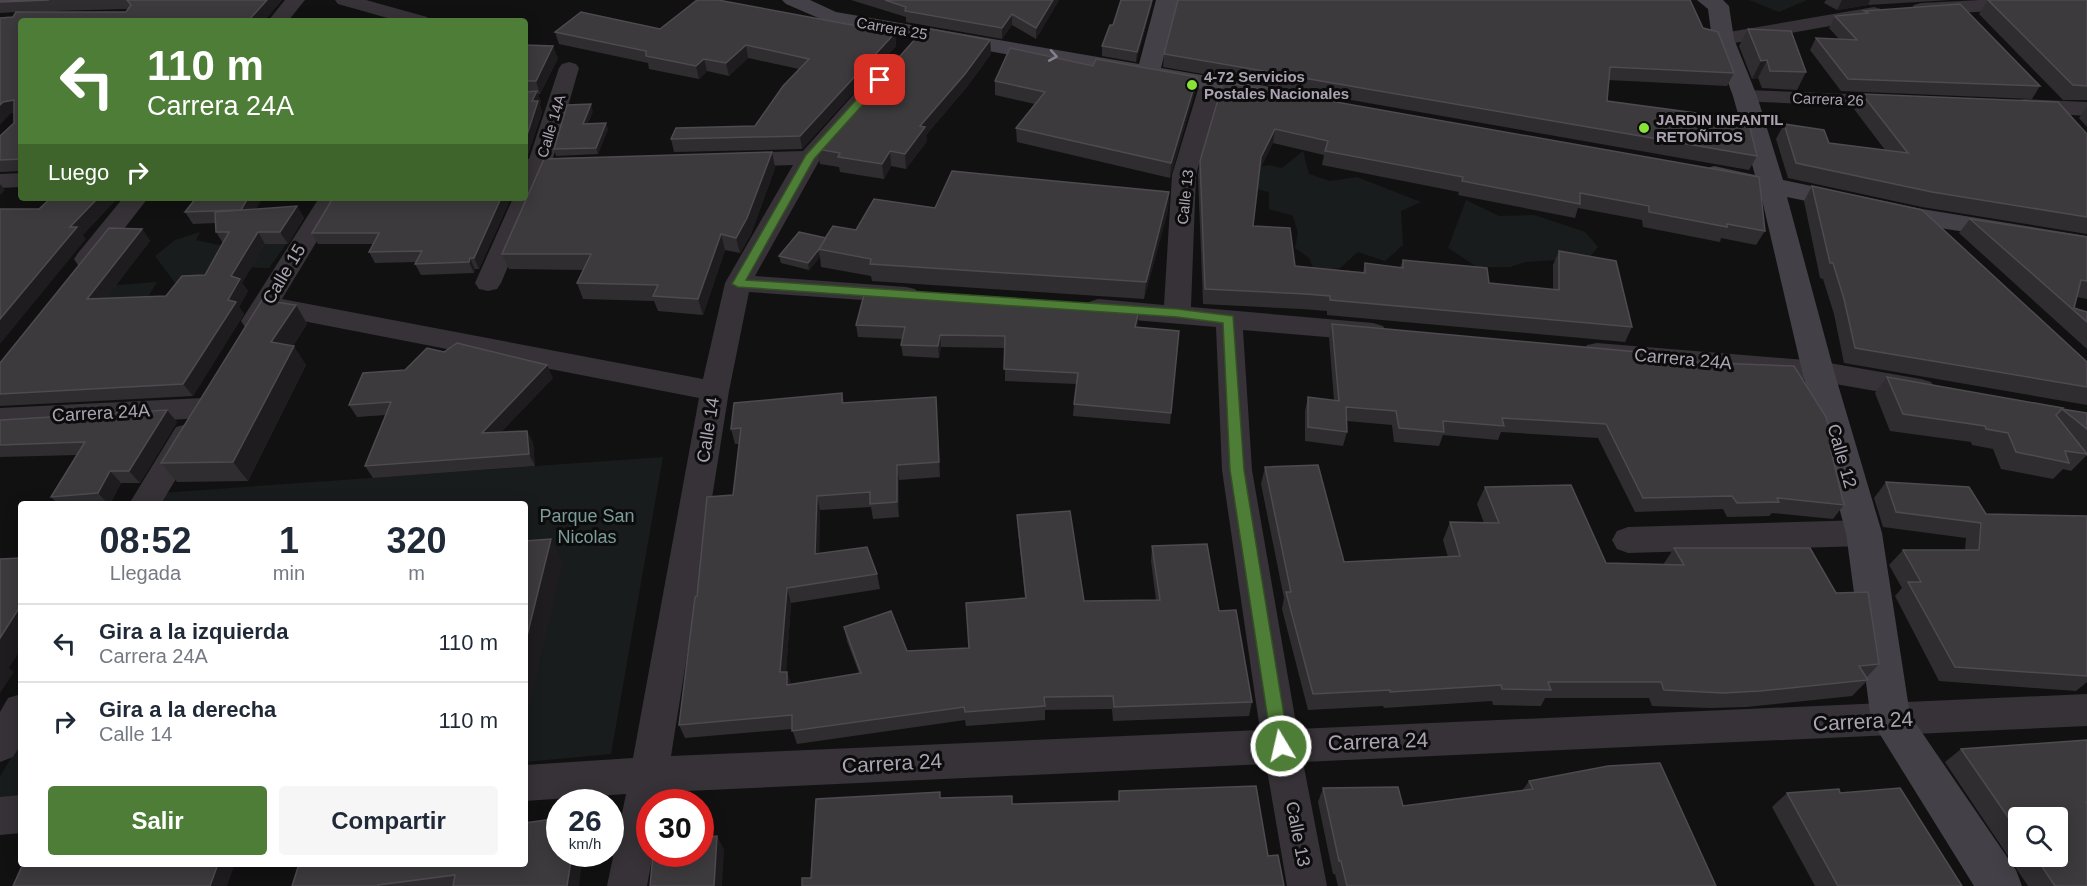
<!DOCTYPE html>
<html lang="es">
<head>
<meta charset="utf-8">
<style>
	:root { --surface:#fff; --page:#f6f6f7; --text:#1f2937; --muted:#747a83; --line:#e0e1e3; --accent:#4e7d37 }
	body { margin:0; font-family:Arial,sans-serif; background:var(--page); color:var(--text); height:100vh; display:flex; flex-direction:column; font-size:22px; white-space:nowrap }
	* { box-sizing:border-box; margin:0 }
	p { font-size:20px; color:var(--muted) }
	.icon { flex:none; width:33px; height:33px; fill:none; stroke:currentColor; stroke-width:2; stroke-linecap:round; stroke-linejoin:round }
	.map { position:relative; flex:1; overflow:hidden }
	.panel { position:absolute; left:18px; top:501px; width:510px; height:366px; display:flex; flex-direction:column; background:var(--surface); border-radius:6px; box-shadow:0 3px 15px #0003 }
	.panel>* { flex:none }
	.hud { position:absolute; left:18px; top:18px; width:510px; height:183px; border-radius:6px; box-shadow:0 3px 15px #0003; background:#4e7d37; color:#fff; overflow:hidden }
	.controls { position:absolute; left:2008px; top:807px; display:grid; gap:12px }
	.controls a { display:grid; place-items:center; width:60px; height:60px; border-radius:6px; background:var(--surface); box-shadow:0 3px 15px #0003; font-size:30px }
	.speed { position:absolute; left:546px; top:789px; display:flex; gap:12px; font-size:30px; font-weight:700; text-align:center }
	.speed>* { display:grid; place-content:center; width:78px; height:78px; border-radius:50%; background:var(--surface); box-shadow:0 3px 15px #0003; line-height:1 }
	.speed small { font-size:15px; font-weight:400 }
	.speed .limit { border:9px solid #d22; background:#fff; color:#111 }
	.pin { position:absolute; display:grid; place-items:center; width:51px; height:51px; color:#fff; margin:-26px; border-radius:12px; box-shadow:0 3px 9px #0006 }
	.me { position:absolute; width:66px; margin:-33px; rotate:351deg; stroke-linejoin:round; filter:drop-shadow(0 0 4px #0008) }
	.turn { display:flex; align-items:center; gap:21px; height:126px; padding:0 30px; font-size:27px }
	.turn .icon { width:78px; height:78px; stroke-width:2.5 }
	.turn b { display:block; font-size:42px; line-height:51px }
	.then { display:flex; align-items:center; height:57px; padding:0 30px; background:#0003; gap:12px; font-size:22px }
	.eta { display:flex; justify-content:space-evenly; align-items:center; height:102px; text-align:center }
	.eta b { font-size:36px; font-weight:700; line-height:42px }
	.cta { display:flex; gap:12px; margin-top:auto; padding:12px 30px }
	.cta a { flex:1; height:69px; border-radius:6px; background:var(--accent); color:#fff; font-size:24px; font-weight:700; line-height:69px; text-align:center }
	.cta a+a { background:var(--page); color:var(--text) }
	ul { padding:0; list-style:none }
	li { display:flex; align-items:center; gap:18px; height:78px; padding:0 30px; border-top:2px solid var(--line) }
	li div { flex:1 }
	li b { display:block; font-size:22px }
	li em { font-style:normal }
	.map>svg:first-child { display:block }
</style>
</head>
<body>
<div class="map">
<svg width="2087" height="886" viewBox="0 0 2087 886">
	<rect width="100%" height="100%" fill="#121112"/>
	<g fill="#181c1d">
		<path d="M1749 0H1807L1779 12Z"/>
		<path d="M1303 151 1309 174 1330 181 1357 177 1421 202 1401 211 1403 245 1385 261 1358 252 1340 268 1315 272 1309 258 1295 248 1298 233 1293 216 1269 209V192L1209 179 1269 165 1282 168Z"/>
		<path d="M1466 200 1499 216 1534 215 1585 232 1598 247 1589 258 1525 262 1510 267H1477L1448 248Z"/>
		<path d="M200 232 196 240 219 245 237 239H290L269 268 220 267 207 283H175L155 256 175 240Z"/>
		<path d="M157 282 143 305 62 312 78 288Z"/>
		<path d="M663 457 611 754 525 762V504H154L160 493Z"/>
		<path d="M21 740V806L0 808V777Z"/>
	</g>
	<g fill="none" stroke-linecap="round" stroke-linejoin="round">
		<g fill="#363237" fill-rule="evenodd">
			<path d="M285 0H305L288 21H268Z"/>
			<path d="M335 0H366L427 17 430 21H398L338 4Z"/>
			<path d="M1980 0H2087V6L1921 15 1914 13 1911 9 1914 5 1921 3Z"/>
			<path d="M1874 7 1881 9 1884 13 1881 17 1723 45 1716 43 1713 39 1716 35 1723 33Z"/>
			<path d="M569 62 576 64 579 68 553 158 581 157 589 159 593 164 589 169 548 172 501 283 497 289 488 291 479 289 475 283 513 198H525V159H529L559 68 562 64Z"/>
			<path d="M1211 77 1218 79 1222 83 1196 175 1191 307 1373 323 1383 326 1387 332 1383 338 1373 341 1243 330 1252 470 1297 729 2087 694V726L1303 762 1327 886H1287L1266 764 665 792 663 802H650V854H653L647 886H607L626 794 525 801V765L633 758 699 398 272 315 265 327 255 330 245 327 241 321 319 198H343L282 299 703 379 725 283 793 165 734 167 726 165 722 160 726 155 734 153 803 151 864 83 872 82 880 83 883 88 880 93 819 161 755 276 906 287 915 289 919 295 915 301 906 303 749 292 729 391 671 756 1260 730 1222 470 1216 327 1098 317 1089 314 1085 308 1089 302 1098 299 1164 305 1172 175 1200 83 1204 79Z"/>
			<path d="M1745 90 1898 96 1906 97 1909 102 1906 107 1898 108 1737 101 1734 96 1737 91Z"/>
			<path d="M2024 99 2087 102V116L2016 111 2013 106 2016 101Z"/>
			<path d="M21 173V187L0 188V174Z"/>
			<path d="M123 198H148L96 265 87 267 78 265 74 259 78 253Z"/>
			<path d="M1597 343 1818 361 1921 379 1931 382 1935 389 1931 396 1921 399 1818 381 1597 361 1587 359 1583 352 1587 345Z"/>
			<path d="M203 398 213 401 218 408 213 415 203 418 0 430V408Z"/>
			<path d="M187 424 198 427 202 435 161 504H129L176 427Z"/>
			<path d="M1864 520 1875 524 1880 533 1875 542 1864 546 1628 553 1617 549 1612 540 1617 531 1628 527Z"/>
			<path d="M21 694V744L13 757 0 762V712L8 698Z"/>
			<path d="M21 795V833L0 835V797Z"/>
		</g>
		<g fill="#444047" fill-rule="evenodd">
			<path d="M782 0H810L836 12 1139 64 1156 0H1178L1161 68 1265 86 1273 88 1277 93 1273 98 1265 100 830 23 786 4Z"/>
			<path d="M1697 0H1723L1729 6 1734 39 1757 96 1783 180 1922 209 2087 236V252L1922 225 1787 197 1834 371 1882 533 1910 715 2016 870 2022 886H1974L1871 720 1846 533 1802 371 1760 191 1705 179 1701 174 1705 169 1714 166 1755 175 1733 96 1712 39 1708 9Z"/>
		</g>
	</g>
	<g fill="#2f2d30" fill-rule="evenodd">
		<path d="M0 0H282L264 21H21V171L0 172V136L14 123V113H11L13 17 16 12 0 13ZM126 9H128L126 12H17Z"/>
		<path d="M851 0H1059L1036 39 1012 25 1002 39 906 22V17Z"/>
		<path d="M1826 0H1950L1868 5 1837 10 1824 3Z"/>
		<path d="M1988 0H2087V100H2063L1979 14Z"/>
		<path d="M1152 4 1136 62 1102 56V46Z"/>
		<path d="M1864 11 2040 86 2032 99 1841 91 1810 50 1816 38 1839 39 1829 28 1835 16 1863 14Z"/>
		<path d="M1703 28 1734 73 1727 86 1608 80 1607 101 1757 156 1749 170 1163 67 1164 54Z"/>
		<path d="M660 29 895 33 896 46 802 149 674 152 671 139 755 126 799 69 748 58 729 76 707 71 699 79 649 69 648 63 559 44 555 32Z"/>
		<path d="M1748 29 1806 72 1797 90 1762 88 1758 78 1752 79 1739 46Z"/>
		<path d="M990 40 991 54 966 88 926 135 927 141 906 169 891 166 884 179 840 172 839 167 820 164 817 149Z"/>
		<path d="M525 45 558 58 540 94H538L541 102 540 105 542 112 527 157 525 158Z"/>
		<path d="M1093 66 1197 77 1195 91 1170 178 1017 142 1016 128 1035 104 995 95V81Z"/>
		<path d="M1223 82 1765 231 1756 245 1721 238 1720 242 1643 227 1642 220 1578 208 1575 218 1458 195 1459 192 1322 165 1324 155 1273 143 1259 170 1253 226 1295 266 1363 272 1365 263 1400 267 1403 260 1489 283 1553 289V265L1559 251 1632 327 1625 342 1327 315V311L1302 309 1203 304 1198 175 1200 161Z"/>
		<path d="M1862 94 2087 134V234L1922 207 1788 178 1776 139 1784 124 1829 143 1885 150 1854 109Z"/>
		<path d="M2087 107V127L2079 118Z"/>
		<path d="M593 111 588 123 608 129 598 154 556 156 554 149Z"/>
		<path d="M772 152 775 168 751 234 740 253 725 250 703 315 658 311 654 301 583 299 577 283 583 270 509 269 502 254Z"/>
		<path d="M1812 186 2087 362V405L1844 363 1834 314 1823 279 1820 278 1804 201Z"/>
		<path d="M1169 192 1168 210 1144 299 872 281 871 276 821 267 820 257 809 270 781 263 779 256 826 238 935 208Z"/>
		<path d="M333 198H511L479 269H475L474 273 421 275 415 264 416 262 375 263 369 252 373 244H318L312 233Z"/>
		<path d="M297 206 304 218 288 244H265L242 283 248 291 239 307 244 314 193 396 0 406V363L142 229 150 241 106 298 166 296 205 275 223 243 216 232 215 223 193 224 185 212 256 209Z"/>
		<path d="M1970 219 2087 237V299L2077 297 2074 308 2087 312V349L1959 233Z"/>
		<path d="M296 305 307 324 293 346 306 365 248 481 177 482 161 463Z"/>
		<path d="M1138 322 1137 327 1179 331 1170 424 1073 416 1074 404 1077 384 1005 381V348L941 347 939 358 903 356 901 345 902 339 858 337 856 325Z"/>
		<path d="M1332 324 1640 360 1832 454 1844 505 1833 519 1772 513 1769 516 1727 517 1723 509 1635 512 1598 438 1501 432 1498 440 1443 435 1439 446 1394 442 1392 425 1347 421V432L1343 446 1305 441V411L1308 397 1334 400 1329 338Z"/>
		<path d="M1887 377 2063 408 2056 415 2062 409 2087 413V456H2086L2071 471 2063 469 2053 479 2001 469 1993 449 1972 445 1971 442 1890 431 1875 393Z"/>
		<path d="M553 378 501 432 527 431 533 443 535 466 373 478 365 466 386 415 357 417 349 405Z"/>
		<path d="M842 393 844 403 936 397 940 477 899 480V517L873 519 871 507 820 510 819 553 877 574 880 589 791 603 786 672H787L791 685 859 673 847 641 844 627 907 651 969 648 1025 598 1018 530 1017 515 1084 601 1156 600 1151 561 1152 546 1219 611 1252 702 1249 716 1113 721 1112 709 1045 710V720L966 726 965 720 797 744 792 729 685 738 679 725 697 596 733 495 739 444H735L731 429Z"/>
		<path d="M0 420 177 422 140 483H121L110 504H58L51 497 77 455 0 457Z"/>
		<path d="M1265 467 1344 562 1448 557 1443 540 1450 522 1484 523 1477 504 1485 487 1606 563 1663 565 1674 548 1836 593 1879 664 1867 677 1868 680 1852 696 1746 707 1710 708 1652 706 1649 698H1545L1541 706 1493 705 1492 701 1384 708 1383 706 1308 710 1282 609 1284 598 1261 484Z"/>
		<path d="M1886 482 1986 514 2087 516V682L2076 691 1939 681 1895 596 1902 588 1889 565 1903 550H1965L1966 538 1883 527 1874 498Z"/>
		<path d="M2087 740V886H2028L1945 762 1961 749ZM2019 818 2058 856H2019Z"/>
		<path d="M1529 781 1716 886H1338L1335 874H1333L1318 802 1323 788 1403 806 1522 791Z"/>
		<path d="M1787 793H1840L1962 886H1815L1772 807Z"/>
		<path d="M525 864 579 886H292Z"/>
	</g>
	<g fill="#1e1c1e">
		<path d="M267 0H282L264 21H248Z"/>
		<path d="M1053 0H1059L1036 39V28Z"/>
		<path d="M1152 0H1153L1152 4 1136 62 1137 52Z"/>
		<path d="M1842 0H1870L1868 5 1837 10Z"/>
		<path d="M1012 14V25L1002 39V28Z"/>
		<path d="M895 33 896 46 802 149 800 136Z"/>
		<path d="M990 40 991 54 966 88 926 135 927 141 906 169 905 154 920 126Z"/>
		<path d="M746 45 748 58 729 76 726 63Z"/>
		<path d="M553 46 558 58 540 94 536 81Z"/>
		<path d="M704 59 707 71 699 79 696 66Z"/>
		<path d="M1767 60 1758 78 1752 79 1761 61Z"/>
		<path d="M1197 77 1195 91 1170 178 1171 163Z"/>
		<path d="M537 91 541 102 540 105 542 112 527 157 525 158V141L532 101Z"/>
		<path d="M14 100 21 111 11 113 0 125V105L3 102Z"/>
		<path d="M591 104 593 111 585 130 583 124Z"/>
		<path d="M606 123 608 129 598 154 596 148Z"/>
		<path d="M1275 129 1273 143 1259 172 1261 157Z"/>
		<path d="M890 151 891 166 884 179 882 164Z"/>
		<path d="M772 152 775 168 751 234 740 253 736 238Z"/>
		<path d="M0 184 5 190 0 195Z"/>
		<path d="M1169 192 1168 210 1144 299 1146 282Z"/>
		<path d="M98 198H118L83 235 86 239 0 344V319L70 227Z"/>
		<path d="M248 198H263L248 222 241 210Z"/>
		<path d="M501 198H511L479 269 474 258Z"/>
		<path d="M297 206 304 218 288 244 280 232Z"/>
		<path d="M142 229 150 241 96 311 87 299Z"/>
		<path d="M258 232 265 244 242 283 248 291 239 307 244 314 193 396 183 384 228 300 231 276Z"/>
		<path d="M721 234 725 250 703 315 698 299Z"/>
		<path d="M818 250 820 257 809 270 808 263Z"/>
		<path d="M470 258 475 269 474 273 469 262Z"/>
		<path d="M296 305 307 324 283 361 271 342Z"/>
		<path d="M1139 310 1138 322 1134 338 1135 327Z"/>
		<path d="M940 335 941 347 939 358 938 346Z"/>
		<path d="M294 346 306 365 248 481 233 462Z"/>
		<path d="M547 365 553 378 489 445 482 433Z"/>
		<path d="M167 410 177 422 140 483 129 471Z"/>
		<path d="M527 431 533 443 535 466 529 454Z"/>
		<path d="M897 465 899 480V517L897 502Z"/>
		<path d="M110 471 121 483 110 504H108L98 493Z"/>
		<path d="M817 496 820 510 819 568 815 554Z"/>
		<path d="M551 539 563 562 526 719 525 717V644Z"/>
		<path d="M787 588 791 603 785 686 780 672Z"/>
		<path d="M21 605V649L9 668 14 672 0 693V638Z"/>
		<path d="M787 672 792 686 787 685Z"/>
		<path d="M717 836 724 849 722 886H714Z"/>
		<path d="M572 854H583L579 886H567Z"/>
		<path d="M218 864H235L227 886H210Z"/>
	</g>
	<g fill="#3d3a3e" stroke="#4e4a50" stroke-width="1.5">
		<path d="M0 0H49L0 2Z"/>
		<path d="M127 0H267L248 21H21V159L0 160V136L14 123V100L3 102 0 105V18L13 17 16 12H126L131 5Z"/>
		<path d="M697 0H718L895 33 800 136 671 139 676 128 755 126 783 86 809 59 746 45 726 63 704 59 696 66 646 56V51L555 32 581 12 660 29Z"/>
		<path d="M885 0H1053L1036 28 1012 14 1002 28 905 11 906 7Z"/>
		<path d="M1121 0H1152L1137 52 1102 46 1110 25H1113Z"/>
		<path d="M1178 0H1690L1703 28 1718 32 1734 73 1610 67 1607 101 1748 120 1757 156 1164 54Z"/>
		<path d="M1988 0H2087V86L2073 85Z"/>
		<path d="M1960 4 2040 86 1848 79 1816 38 1857 40 1835 16 1868 13 1864 11Z"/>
		<path d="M925 28 990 40 965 74 920 126 925 127 905 154 890 151 882 164 838 157 840 153 817 149Z"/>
		<path d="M1748 29 1791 31 1806 72 1770 71 1767 60 1761 61Z"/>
		<path d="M525 45 553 46 536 81H525Z"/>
		<path d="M1010 48 1093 66 1096 59 1197 77 1171 163 1016 128 1045 92 995 81Z"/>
		<path d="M1223 82 1759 177 1765 231 1727 224V227L1649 212V206L1580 193V204L1462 181 1463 177 1325 151 1328 141 1275 129 1261 157 1253 226 1290 228 1295 266 1365 273V263L1403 268V260L1487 268 1489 283 1559 290V251L1616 261 1632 327 1330 300V296L1306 294 1205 289 1200 161Z"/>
		<path d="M537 91 532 101H538L525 141V92Z"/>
		<path d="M1862 94 2058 102 2087 134V217L1932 192 1796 163 1784 124 1824 130 1829 143 1908 153Z"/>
		<path d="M591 104 583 124 606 123 596 148 554 149 567 105Z"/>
		<path d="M772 152 747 218 736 238 721 234 698 299 653 296 658 285 577 283 591 254H502L544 159Z"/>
		<path d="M952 171 1169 192 1146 282 870 264 871 259 818 249 833 226 856 230 874 199 935 208Z"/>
		<path d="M1812 186 1922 210 2087 362V387L1855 348 1844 299 1833 263H1830Z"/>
		<path d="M51 198H98L70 227H77L0 319V209H39Z"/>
		<path d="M196 198H248L241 210 185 212Z"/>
		<path d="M333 198H501L474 258H470L469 262 415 264 422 251 369 252 379 233H312Z"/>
		<path d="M297 206 280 232H258L231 276 240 279 228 300 236 302 183 384 0 394V363L109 228 142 229 87 299 166 296 182 276 205 275 229 232H216L215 212Z"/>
		<path d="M1970 219 2087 237V281L2081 280 2074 308 2087 312V322Z"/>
		<path d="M799 232 826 238 819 249 808 263 779 256Z"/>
		<path d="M865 291 1139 310 1135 327 1179 331 1171 413 1074 404 1078 373 1004 369 1005 336 940 335 938 346 901 345 905 327 856 325Z"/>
		<path d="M262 300 296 305 271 342 294 346 233 462 161 463Z"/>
		<path d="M1332 324 1638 352 1640 360 1794 366 1826 417 1835 450 1831 451 1844 505 1777 498 1779 502 1737 503 1732 496 1643 498 1606 424 1502 418 1504 426 1443 421 1444 432 1399 428 1396 411 1346 407 1347 432 1308 427V397L1339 401Z"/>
		<path d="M457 343 547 365 482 433 527 431 529 454 365 466 391 402 349 405 363 373 405 370 427 348 444 352Z"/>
		<path d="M1887 377 2063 408 2056 415 2087 454 2065 451 2069 463 2016 452 2008 433 1986 429 1985 426 1903 414Z"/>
		<path d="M842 393V403L936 397 939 462 897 465V502L870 504V492L817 496 815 554 867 547 877 574 787 588 780 672H787V685L861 673 844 627 891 611 907 651 969 648 966 603 1026 598 1017 515 1070 511 1084 601 1160 600 1152 546 1207 544 1219 611 1236 610 1252 702 1114 707 1113 696 1044 697 1045 706 965 712 964 707 792 731V715L679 725 695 597 697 596 707 497 733 495 741 428 731 429 734 403Z"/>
		<path d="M2062 409 2087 413V429Z"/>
		<path d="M167 410 129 471H110L98 493 51 497 85 442 0 445V420Z"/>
		<path d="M1318 465 1344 562 1460 556 1450 522 1499 523 1485 487 1571 485 1606 563 1684 565 1674 548H1810L1836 593 1868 592 1879 664 1859 666 1868 680 1760 691 1723 693 1664 690 1661 682H1548L1551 690 1502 689 1501 685 1390 692V690L1313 694 1286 592H1291L1265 467Z"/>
		<path d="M1886 482 1969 487 1986 514 2087 516V676L1955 667 1908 582H1921L1903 550H1979L1981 523 1896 512Z"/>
		<path d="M551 539 525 644V541Z"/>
		<path d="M21 558V605L0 638V559Z"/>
		<path d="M2087 740V802H2086L2087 804V886H2055L2035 856H2058V818H2019V833L1961 749Z"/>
		<path d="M1660 763 1716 886H1347L1341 861H1339L1323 788 1398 787 1403 806 1533 789 1529 781 1608 766Z"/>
		<path d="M1256 786 1268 856 1278 855 1284 886H802V878H811L816 799 940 792V798L1012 796V804L1119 801V791Z"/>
		<path d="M1900 788 1962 886H1838L1787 793 1839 789 1840 793Z"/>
		<path d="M560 818V854H572L567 886H453L455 875 378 885V886H292L299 864H525V823Z"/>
		<path d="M717 836 714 886H650L653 854H700V838Z"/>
		<path d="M23 864H218L210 886H13Z"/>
	</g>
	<defs><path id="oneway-chevron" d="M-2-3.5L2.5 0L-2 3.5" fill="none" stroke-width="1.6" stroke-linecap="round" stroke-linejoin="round" transform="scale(1.5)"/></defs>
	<use stroke="#88808d" href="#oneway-chevron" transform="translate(1053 56) rotate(10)"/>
	<path fill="#4e7d37" stroke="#335124" stroke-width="1.5" d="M876 78 885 80 814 159 746 280 1177 309 1233 316 1244 470 1289 746 1287 751 1281 753 1275 751 1272 746 1230 470 1223 323 1177 317 738 287 732 284 806 155Z"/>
	<g fill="#87e338" stroke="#0d0c0d" stroke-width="2">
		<circle cx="1192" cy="85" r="6"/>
		<circle cx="1644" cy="128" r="6"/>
	</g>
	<g text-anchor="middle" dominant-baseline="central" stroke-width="6" stroke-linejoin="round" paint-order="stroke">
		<g font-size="15" fill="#aca3b2" stroke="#0d0c0d">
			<text transform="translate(892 28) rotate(10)">Carrera 25</text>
			<text transform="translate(1828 99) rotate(2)">Carrera 26</text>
			<text transform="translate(551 126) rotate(-73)">Calle 14A</text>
			<text transform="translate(1185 197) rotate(-84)">Calle 13</text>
		</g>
		<g font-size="15" font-weight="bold" fill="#aca3b2" stroke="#0d0c0d" text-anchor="start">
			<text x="1204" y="76">4-72 Servicios<tspan x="1204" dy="17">Postales Nacionales</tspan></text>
			<text x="1656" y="119">JARDIN INFANTIL<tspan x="1656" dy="17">RETOÑITOS</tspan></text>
		</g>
		<g font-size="18" fill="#aca3b2" stroke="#0d0c0d">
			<text transform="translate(284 274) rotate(-59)">Calle 15</text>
			<text transform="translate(1683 359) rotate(5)">Carrera 24A</text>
			<text transform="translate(101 413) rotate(-3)">Carrera 24A</text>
			<text transform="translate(708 430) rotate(-81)">Calle 14</text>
			<text transform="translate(1842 456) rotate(74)">Calle 12</text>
			<text transform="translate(1298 834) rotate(79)">Calle 13</text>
		</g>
		<g font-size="18" fill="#7b9c9a" stroke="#0d0c0d">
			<text x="587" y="516">Parque San<tspan x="587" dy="21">Nicolas</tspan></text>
		</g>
		<g font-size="21" fill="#aca3b2" stroke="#0d0c0d">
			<text transform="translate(1863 721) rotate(-3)">Carrera 24</text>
			<text transform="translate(1378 741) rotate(-2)">Carrera 24</text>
			<text transform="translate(892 763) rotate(-3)">Carrera 24</text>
		</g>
	</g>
</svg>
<div class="controls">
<a><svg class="icon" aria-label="search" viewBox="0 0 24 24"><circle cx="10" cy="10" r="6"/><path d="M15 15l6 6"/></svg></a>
</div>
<div class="speed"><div>26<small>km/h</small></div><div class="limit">30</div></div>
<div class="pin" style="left:880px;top:80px;background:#d93025"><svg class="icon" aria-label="arrive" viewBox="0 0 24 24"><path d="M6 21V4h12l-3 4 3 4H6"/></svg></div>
<svg class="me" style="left:1281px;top:746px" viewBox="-20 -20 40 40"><circle r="17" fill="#4e7d37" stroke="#fff" stroke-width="3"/><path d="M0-11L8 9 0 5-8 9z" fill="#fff"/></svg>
<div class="hud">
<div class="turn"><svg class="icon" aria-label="left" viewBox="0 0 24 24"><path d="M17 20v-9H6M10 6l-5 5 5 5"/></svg><div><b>110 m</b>Carrera 24A</div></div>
<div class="then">Luego<svg class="icon" aria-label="right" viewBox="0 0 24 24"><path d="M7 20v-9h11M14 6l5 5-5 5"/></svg></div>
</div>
<section class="panel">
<div class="eta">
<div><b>08:52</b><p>Llegada</p></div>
<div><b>1</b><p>min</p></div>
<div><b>320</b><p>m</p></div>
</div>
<ul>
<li><svg class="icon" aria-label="left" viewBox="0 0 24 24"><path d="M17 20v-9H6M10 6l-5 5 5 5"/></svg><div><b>Gira a la izquierda</b><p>Carrera 24A</p></div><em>110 m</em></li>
<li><svg class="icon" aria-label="right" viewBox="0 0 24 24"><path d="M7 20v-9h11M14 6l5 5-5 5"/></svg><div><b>Gira a la derecha</b><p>Calle 14</p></div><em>110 m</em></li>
</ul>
<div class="cta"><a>Salir</a><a>Compartir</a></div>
</section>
</div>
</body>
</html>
